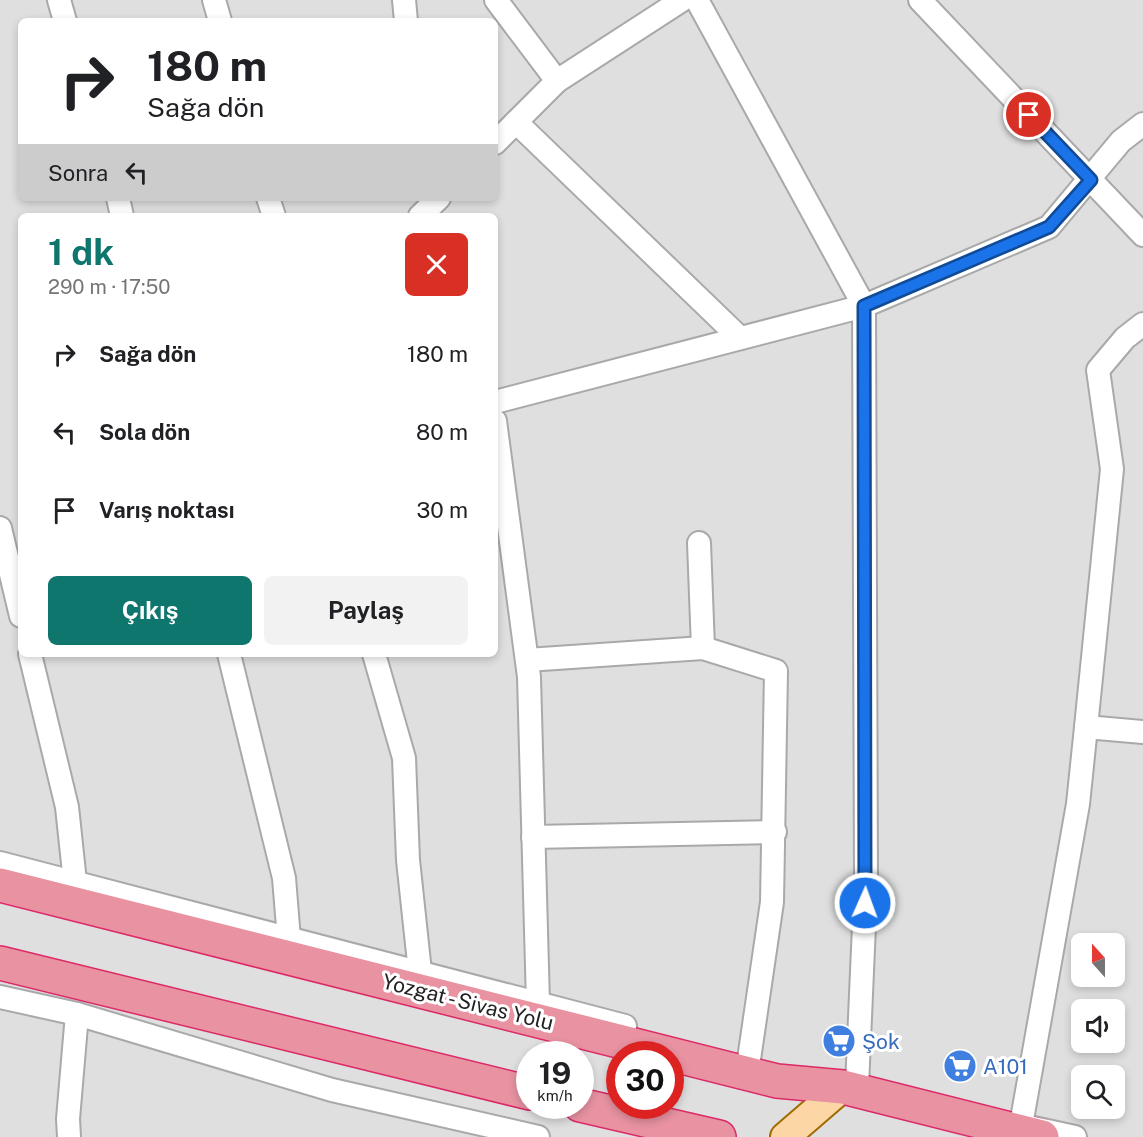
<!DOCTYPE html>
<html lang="tr">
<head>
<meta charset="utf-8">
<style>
	:root { --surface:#fff; --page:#f2f2f2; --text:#202124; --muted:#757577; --accent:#0f766e }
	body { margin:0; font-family:"Public Sans",sans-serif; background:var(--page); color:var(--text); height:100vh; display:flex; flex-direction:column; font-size:22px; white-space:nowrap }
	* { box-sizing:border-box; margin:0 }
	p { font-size:20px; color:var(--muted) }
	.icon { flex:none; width:33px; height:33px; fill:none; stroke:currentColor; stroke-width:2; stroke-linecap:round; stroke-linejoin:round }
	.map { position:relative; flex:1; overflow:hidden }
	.sheet { position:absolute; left:18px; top:213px; width:480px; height:444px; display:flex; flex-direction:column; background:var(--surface); border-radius:9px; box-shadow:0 3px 9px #0003 }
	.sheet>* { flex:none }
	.banner { position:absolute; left:18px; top:18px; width:480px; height:183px; border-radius:9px; box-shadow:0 3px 9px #0003; background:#fff; color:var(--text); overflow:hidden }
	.needle { width:39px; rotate:339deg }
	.tools { position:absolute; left:1071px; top:933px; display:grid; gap:12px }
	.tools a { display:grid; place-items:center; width:54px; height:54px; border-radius:9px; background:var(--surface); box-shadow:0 3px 9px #0003; font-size:30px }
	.speed { position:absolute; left:516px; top:1041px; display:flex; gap:12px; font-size:30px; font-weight:700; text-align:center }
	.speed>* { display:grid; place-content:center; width:78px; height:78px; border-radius:50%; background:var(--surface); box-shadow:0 3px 9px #0003; line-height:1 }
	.speed small { font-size:15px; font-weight:400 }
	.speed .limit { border:9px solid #d22; background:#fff; color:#111 }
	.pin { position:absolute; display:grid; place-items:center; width:51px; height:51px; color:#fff; margin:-26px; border:3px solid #fff; border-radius:50%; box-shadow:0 2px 6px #0007 }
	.me { position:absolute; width:66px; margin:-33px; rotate:2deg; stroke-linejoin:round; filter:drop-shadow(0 0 4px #0008) }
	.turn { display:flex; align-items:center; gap:21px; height:126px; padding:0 30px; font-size:27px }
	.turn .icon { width:78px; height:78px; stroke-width:2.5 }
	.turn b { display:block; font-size:42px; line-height:51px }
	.then { display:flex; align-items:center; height:57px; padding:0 30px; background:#0003; gap:12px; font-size:22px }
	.round { display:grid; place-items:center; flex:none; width:63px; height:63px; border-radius:9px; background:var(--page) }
	.overview { display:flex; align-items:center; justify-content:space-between; height:102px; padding:0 30px }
	h1 { font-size:36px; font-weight:700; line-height:45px; color:var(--accent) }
	.primary-button { display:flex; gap:12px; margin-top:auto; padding:12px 30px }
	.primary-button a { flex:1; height:69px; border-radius:9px; background:var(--accent); color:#fff; font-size:24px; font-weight:700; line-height:69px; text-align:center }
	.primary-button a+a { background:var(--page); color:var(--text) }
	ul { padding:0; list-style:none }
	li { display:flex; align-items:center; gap:18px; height:78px; padding:0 30px }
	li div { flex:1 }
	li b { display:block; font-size:22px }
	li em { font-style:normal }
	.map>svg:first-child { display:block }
</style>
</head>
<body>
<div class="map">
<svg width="1143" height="1137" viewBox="0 0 1143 1137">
	<rect width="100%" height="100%" fill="#f2efe9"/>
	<path fill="#e0dfdf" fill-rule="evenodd" d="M0 0H1143V1137H0ZM21 21H495V198H21ZM21 216H495V654H21ZM1082 944H1114V976H1082ZM1082 1010H1114V1042H1082ZM530 1054H580V1106H530ZM620 1054H670V1106H620ZM1082 1076H1114V1108H1082Z"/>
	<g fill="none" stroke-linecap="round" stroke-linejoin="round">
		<g stroke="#a9a9a9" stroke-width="26">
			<g id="minor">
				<path d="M59 0 65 21"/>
				<path d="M214 0 220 21"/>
				<path d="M404 0 406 21"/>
				<path d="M496 0 557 81"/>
				<path d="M697 0 864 306 866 880 857 1086 843 1087"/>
				<path d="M920 0 1143 235"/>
				<path d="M516 122 740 338"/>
				<path d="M495 143 557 81 682 0"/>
				<path d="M118 198 122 216"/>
				<path d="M268 198 274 216"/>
				<path d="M420 216 439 198"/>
				<path d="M495 402 864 306 1049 227 1121 141 1143 124"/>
				<path d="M495 421 529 677 538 1003"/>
				<path d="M0 528 21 616"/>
				<path d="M699 543 703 648"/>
				<path d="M30 654 67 807 75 882"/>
				<path d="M229 654 284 878 289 939"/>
				<path d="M374 654 404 758 408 860 420 972"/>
				<path d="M527 660 703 648 776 671 772 902 747 1073"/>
				<path d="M1086 727 1143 732"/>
				<path d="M533 837 775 832"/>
				<path d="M0 863 625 1026"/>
				<path d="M0 997 77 1014 332 1090 538 1137"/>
				<path d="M1021 1125 1078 804 1086 727 1112 469 1098 370 1125 338 1143 324"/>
				<path d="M1029 1127 1075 1137"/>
				<path d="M69 1137 68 1119 77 1014"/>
			</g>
		</g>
		<g stroke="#a06b00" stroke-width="32">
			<path id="major" d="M785 1137 843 1087"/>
		</g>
		<g stroke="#dc2a67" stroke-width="36">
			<g id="highway">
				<path d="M0 885 777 1081 843 1087 1042 1137"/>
				<path d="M0 963 530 1093"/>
				<path d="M580 1105 719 1137"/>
			</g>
		</g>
		<use href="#minor" stroke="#fff" stroke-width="22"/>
		<use href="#major" stroke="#fcd6a4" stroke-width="28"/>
		<use href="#highway" stroke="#e892a2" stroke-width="33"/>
	</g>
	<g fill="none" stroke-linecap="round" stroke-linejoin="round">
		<g stroke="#114b97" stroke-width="15">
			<path id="route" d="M865 903 864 306 1049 227 1091 180 1029 115"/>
		</g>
		<use href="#route" stroke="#1a73e8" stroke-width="10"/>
	</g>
	<defs>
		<g id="supermarket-disc" transform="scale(1.725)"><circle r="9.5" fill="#3f7fe0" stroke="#fff"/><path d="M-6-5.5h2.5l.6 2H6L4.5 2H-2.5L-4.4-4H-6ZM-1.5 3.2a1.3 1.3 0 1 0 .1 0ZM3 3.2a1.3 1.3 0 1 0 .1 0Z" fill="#fff"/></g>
	</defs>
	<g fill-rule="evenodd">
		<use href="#supermarket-disc" x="839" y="1041"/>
		<use href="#supermarket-disc" x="960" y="1066"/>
	</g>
	<g text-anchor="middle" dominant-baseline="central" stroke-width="6" stroke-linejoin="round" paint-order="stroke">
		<g font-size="21" fill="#222" stroke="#fff">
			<text transform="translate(468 1002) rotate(14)">Yozgat - Sivas Yolu</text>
		</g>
		<g font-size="21" fill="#366cbe" stroke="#fff" text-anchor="start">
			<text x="862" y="1041">Şok</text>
			<text x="983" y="1066">A101</text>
		</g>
	</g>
</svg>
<div class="tools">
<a><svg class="needle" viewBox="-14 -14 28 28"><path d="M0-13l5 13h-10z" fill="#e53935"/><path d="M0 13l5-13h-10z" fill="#757577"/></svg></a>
<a><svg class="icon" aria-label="sound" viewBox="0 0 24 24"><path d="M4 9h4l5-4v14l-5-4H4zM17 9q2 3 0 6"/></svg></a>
<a><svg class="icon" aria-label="search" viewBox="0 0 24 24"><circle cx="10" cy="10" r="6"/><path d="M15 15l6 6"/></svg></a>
</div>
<div class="speed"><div>19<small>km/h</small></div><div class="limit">30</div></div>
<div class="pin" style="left:1029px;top:115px;background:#d93025"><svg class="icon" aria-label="arrive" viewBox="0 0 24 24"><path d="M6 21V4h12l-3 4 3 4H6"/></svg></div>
<svg class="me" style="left:865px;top:903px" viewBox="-20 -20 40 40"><circle r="17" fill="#1a73e8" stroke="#fff" stroke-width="3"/><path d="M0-11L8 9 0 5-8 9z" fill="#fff"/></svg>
<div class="banner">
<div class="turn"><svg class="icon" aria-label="right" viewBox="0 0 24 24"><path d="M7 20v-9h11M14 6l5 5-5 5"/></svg><div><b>180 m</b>Sağa dön</div></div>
<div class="then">Sonra<svg class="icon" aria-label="left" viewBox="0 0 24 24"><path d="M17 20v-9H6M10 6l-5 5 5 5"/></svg></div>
</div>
<section class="sheet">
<div class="overview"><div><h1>1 dk</h1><p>290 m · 17:50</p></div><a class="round" style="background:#d93025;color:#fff"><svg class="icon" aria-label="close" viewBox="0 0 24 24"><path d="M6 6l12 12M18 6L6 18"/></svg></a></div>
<ul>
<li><svg class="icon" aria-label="right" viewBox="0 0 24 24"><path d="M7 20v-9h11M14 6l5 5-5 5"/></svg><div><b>Sağa dön</b></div><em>180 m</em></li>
<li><svg class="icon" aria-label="left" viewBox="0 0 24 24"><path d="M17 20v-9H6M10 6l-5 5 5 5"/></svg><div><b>Sola dön</b></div><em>80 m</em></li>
<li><svg class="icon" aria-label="arrive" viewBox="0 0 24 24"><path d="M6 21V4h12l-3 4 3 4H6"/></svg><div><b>Varış noktası</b></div><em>30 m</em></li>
</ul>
<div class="primary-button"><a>Çıkış</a><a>Paylaş</a></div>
</section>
</div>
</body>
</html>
